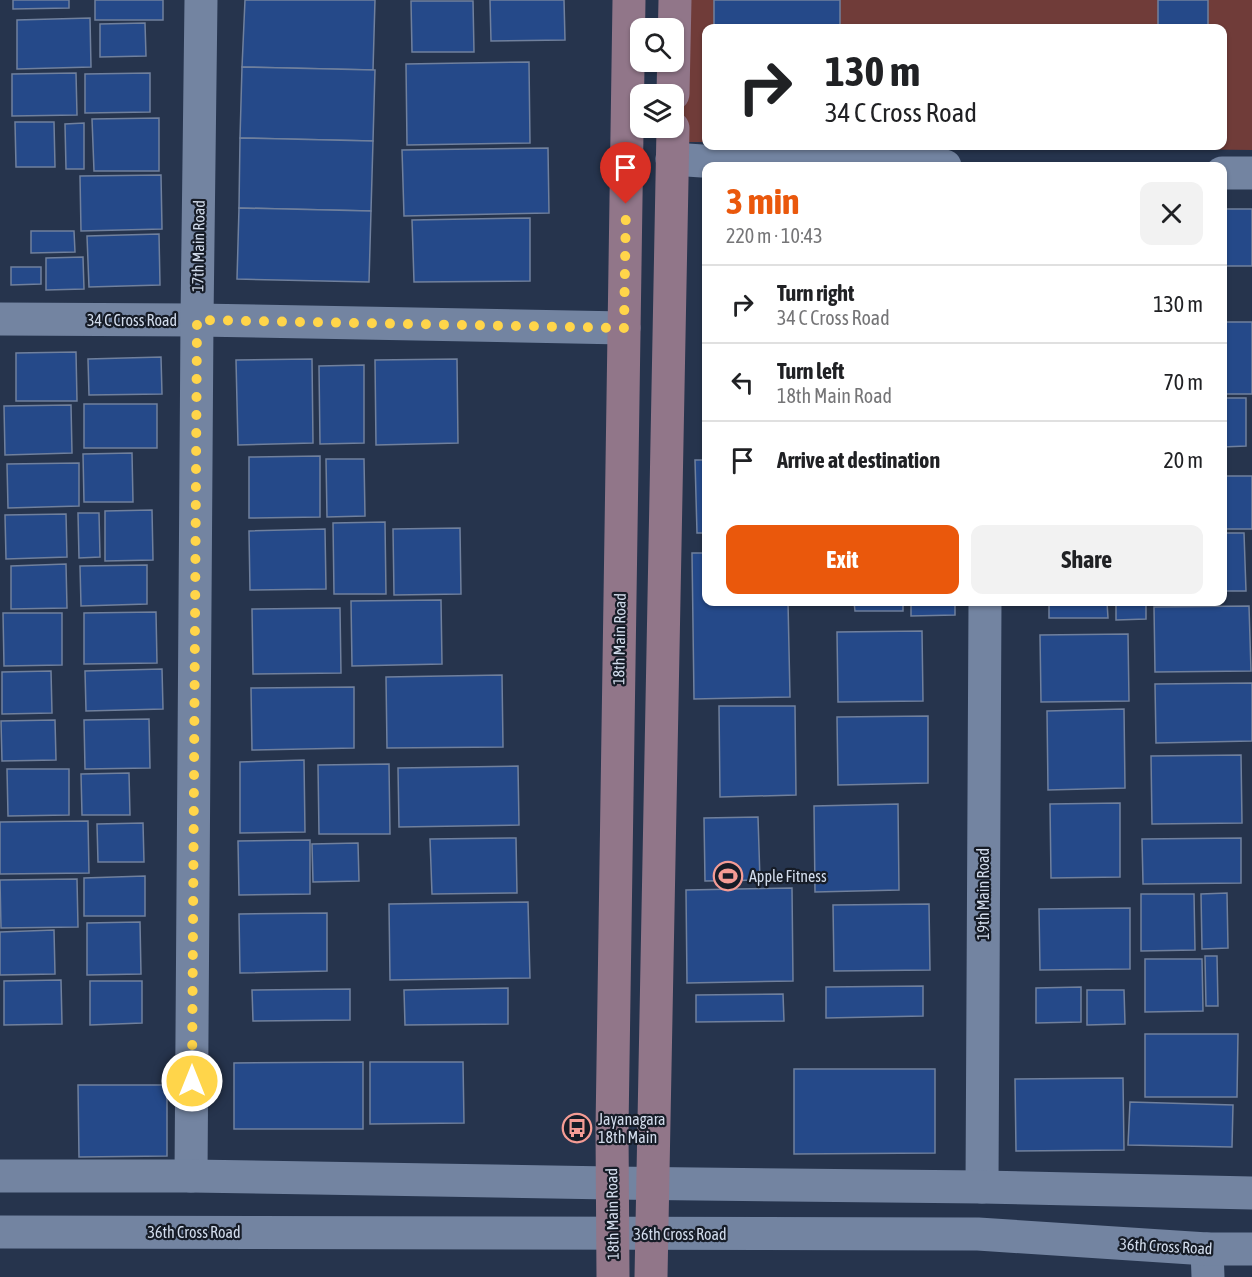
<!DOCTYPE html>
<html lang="en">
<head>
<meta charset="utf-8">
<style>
	:root { --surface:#fff; --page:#f2f2f2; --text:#202124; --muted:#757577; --line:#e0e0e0; --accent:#ea580c }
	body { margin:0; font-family:"Asap Condensed",sans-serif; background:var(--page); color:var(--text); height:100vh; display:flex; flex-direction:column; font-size:22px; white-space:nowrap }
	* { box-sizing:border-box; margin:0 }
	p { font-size:20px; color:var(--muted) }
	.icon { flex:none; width:33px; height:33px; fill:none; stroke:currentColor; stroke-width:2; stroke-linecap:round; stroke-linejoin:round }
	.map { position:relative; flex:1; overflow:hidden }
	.panel { position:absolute; left:702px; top:162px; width:525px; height:444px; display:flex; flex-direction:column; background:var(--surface); border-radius:12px; box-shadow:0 2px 4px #0004 }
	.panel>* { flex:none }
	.banner { position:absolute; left:702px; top:24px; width:525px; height:126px; border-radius:12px; box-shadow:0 2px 4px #0004; background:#fff; color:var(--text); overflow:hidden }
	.controls { position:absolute; left:630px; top:18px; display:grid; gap:12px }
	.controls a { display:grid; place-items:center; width:54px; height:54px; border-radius:12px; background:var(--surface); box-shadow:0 2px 4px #0004; font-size:30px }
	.pin { position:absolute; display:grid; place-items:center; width:51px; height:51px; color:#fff; margin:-62px -26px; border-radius:50% 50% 50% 0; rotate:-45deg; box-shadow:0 0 6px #0007 }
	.pin .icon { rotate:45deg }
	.me { position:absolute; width:66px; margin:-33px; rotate:0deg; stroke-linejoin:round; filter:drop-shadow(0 0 4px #0008) }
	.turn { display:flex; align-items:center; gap:21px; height:126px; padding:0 24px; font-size:27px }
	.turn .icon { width:78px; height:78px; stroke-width:2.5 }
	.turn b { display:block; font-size:42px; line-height:51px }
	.round { display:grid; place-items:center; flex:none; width:63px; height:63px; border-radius:12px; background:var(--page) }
	.summary { display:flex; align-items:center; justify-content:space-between; height:102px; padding:0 24px }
	h1 { font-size:36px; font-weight:700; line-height:45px; color:var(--accent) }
	.primary-button { display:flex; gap:12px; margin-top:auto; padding:12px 24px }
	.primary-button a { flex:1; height:69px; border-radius:12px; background:var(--accent); color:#fff; font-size:24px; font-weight:700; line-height:69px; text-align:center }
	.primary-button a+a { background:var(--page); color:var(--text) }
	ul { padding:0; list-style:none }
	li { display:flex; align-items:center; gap:18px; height:78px; padding:0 24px; border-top:2px solid var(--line) }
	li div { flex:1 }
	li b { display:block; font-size:22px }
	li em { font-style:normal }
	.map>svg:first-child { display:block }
</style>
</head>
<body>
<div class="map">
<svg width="1252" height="1277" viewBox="0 0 1252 1277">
	<rect width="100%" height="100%" fill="#26344d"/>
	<path fill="#703c39" d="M678 0H1252V150L914 146H1222V28H706V142H675Z"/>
	<g fill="#254989" stroke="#70809d" stroke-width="1.5">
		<path d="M13 0H69V8L13 9Z"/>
		<rect x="95" y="0" width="68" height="20"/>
		<path d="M245 0H375L373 70 242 67Z"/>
		<path d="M490 0H564L565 40 491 41Z"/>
		<rect x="714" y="0" width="126" height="28"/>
		<rect x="1158" y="0" width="50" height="28"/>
		<path d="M411 1H473L474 52H412Z"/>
		<path d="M90 18 91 67 17 69V20Z"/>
		<path d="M145 23 146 56 100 57V24Z"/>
		<path d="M529 62 530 143 407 145 406 64Z"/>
		<path d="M242 67 375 70 373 141 240 138Z"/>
		<path d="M76 73 77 115 12 116V74Z"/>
		<path d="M150 73V112L85 113V74Z"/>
		<path d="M159 118V171H94L92 119Z"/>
		<path d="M15 122H54L55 167H16Z"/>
		<path d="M84 123V169H66L65 124Z"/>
		<path d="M240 138 373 141 371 211 239 208Z"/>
		<path d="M548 148 549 213 404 216 402 150Z"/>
		<path d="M161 175 162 229 81 231 80 176Z"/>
		<path d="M239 208 371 211 369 282 237 279Z"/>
		<rect x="1222" y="209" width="30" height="57"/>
		<path d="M530 218V281L414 282 412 220Z"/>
		<path d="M31 231H74L75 252 31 253Z"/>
		<path d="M159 234 160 285 89 287 87 236Z"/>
		<path d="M83 257 84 289 46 290V258Z"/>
		<path d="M11 267H41V284L11 285Z"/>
		<rect x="1222" y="322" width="30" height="72"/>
		<path d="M76 352 77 401H16V353Z"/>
		<path d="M161 357 162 394 89 395 88 359Z"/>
		<path d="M312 359 313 443 238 445 236 360Z"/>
		<path d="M457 359 458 443 376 445 375 360Z"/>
		<path d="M364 365V443L320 444 319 366Z"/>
		<path d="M1222 398H1246V446L1222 447Z"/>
		<rect x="84" y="404" width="73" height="44"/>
		<path d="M71 405 72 453 5 455 4 406Z"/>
		<path d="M132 453 133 502H84L83 454Z"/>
		<path d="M320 456V517L249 518V457Z"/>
		<path d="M326 459H364L365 516 327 517Z"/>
		<path d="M695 460H706V533H697Z"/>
		<path d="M79 463V506L8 508 7 464Z"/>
		<rect x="1222" y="476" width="30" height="53"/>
		<path d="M152 510 153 560 105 561V511Z"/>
		<path d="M78 513H99L100 557 79 558Z"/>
		<path d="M66 514 67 557 6 559 5 515Z"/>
		<path d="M385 522 386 594H334L333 523Z"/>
		<path d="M460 528 461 594 394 595 393 529Z"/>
		<path d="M325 529 326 589 250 590 249 531Z"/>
		<path d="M1222 533H1244L1246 591H1222Z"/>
		<path d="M692 553H706V602H788L790 697 694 699Z"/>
		<path d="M66 564 67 608 11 609V566Z"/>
		<path d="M147 565V604L81 606 80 566Z"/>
		<path d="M441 600 442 664 352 666 351 601Z"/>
		<path d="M854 602H903V611H855Z"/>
		<path d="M911 602H955V615L911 616Z"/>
		<path d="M1049 602H1107L1108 618H1049Z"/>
		<path d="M1116 602H1146V619L1116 620Z"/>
		<path d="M1249 606 1251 671 1155 672 1154 607Z"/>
		<path d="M340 608 341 673 253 674 252 609Z"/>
		<path d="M156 612 157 663 84 664V613Z"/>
		<path d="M3 613H62V665L4 666Z"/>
		<path d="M922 631 923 701 838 702 837 632Z"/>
		<path d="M1128 634 1129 701 1041 702 1040 635Z"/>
		<path d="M162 669 163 709 86 711 85 671Z"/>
		<path d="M51 671 52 713 2 714V672Z"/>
		<path d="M502 675 503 747 387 748 386 677Z"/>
		<path d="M1252 683V741L1156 743 1155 684Z"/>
		<path d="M354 687V748L252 750 251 688Z"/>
		<path d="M719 706H795L796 795 720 797Z"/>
		<path d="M1124 709 1125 788 1048 790 1047 711Z"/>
		<path d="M928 716V783L838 785 837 717Z"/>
		<path d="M149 719 150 768 85 769 84 720Z"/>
		<path d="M55 720 56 760 2 761 1 721Z"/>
		<path d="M1241 755 1242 823 1152 824 1151 756Z"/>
		<path d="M304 760 305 832 240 833V762Z"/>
		<path d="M389 764 390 834H319L318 765Z"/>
		<path d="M518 766 519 825 399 827 398 768Z"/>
		<path d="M7 769H69V815L8 816Z"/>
		<path d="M129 773 130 815H82L81 774Z"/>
		<path d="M1120 803V877L1051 878 1050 804Z"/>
		<path d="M898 804 899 890 815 892 814 806Z"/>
		<path d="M758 817 760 880 705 881 704 818Z"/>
		<path d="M88 821 89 873 0 874V822Z"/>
		<path d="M143 823 144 862H98L97 824Z"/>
		<path d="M516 838 517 893 432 894 430 839Z"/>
		<path d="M1241 838V883L1143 884 1142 839Z"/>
		<path d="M310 840V894L239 895 238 841Z"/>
		<path d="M358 843 359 881 313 882 312 844Z"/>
		<path d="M145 876V916H84V878Z"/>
		<path d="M77 879 78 927 1 928 0 880Z"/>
		<path d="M792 888 793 981 687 983 686 890Z"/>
		<path d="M1227 893 1228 948 1202 949 1201 894Z"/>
		<path d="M1141 894H1194L1195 950 1141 951Z"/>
		<path d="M528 902 530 978 390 980 389 904Z"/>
		<path d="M929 904 930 970 834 971 833 905Z"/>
		<path d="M1130 908V969L1040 970 1039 909Z"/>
		<path d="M327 913V971L240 973 239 914Z"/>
		<path d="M140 922 141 974 87 975V923Z"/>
		<path d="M54 930 55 974 0 975V932Z"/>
		<path d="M1205 956H1217L1218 1006H1206Z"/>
		<path d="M1145 959H1202L1203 1011 1145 1012Z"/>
		<path d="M61 980 62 1024 4 1025V981Z"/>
		<path d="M90 981H142V1023L90 1025Z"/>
		<path d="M923 986V1016L826 1018V987Z"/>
		<path d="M1081 987V1022L1036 1023V988Z"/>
		<path d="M508 988V1024L405 1025 404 990Z"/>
		<path d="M350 989V1020L253 1021 252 990Z"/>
		<path d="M1087 990H1124L1125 1024 1087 1025Z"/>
		<path d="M783 994 784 1021 696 1022V995Z"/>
		<path d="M1145 1034H1238L1237 1097H1145Z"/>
		<path d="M363 1062V1129H234V1063Z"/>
		<path d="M370 1062H463L464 1123 370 1124Z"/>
		<path d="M794 1069H935V1153L794 1154Z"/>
		<path d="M1123 1078 1124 1150 1016 1151 1015 1079Z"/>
		<path d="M78 1085H167V1156L79 1157Z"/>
		<path d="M1130 1102 1233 1105 1232 1147 1128 1145Z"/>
	</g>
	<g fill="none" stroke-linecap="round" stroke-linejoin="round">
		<g stroke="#7384a1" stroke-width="33">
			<path d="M672 159 702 161 945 166"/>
			<path d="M1222 173H1252"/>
			<path d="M0 319 197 320 624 328"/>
			<path d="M191 1176 197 320 201 0"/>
			<path d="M982 1187 985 602"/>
			<path d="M1207 1249 1208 1277"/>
		</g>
		<g stroke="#7384a1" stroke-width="33">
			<path d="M0 1176H191L611 1183 982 1187 1252 1193"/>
			<path d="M0 1232 978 1234 1207 1249H1252"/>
		</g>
		<g stroke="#917689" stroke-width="33">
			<path d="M673 94 675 0"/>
			<path d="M613 1277 612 1129 629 0"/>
			<path d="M651 1277 673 128"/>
		</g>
	</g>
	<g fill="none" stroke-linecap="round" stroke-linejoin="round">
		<path stroke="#ffd54a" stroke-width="10" stroke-dasharray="0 18" d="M192 1081 197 320 624 328 626 204"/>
	</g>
	<defs>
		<g id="stadium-ring" transform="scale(1.5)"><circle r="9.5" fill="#161c27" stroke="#f59c95" stroke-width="1.5"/><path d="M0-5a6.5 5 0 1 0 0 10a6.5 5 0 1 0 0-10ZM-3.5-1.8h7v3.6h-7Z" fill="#f59c95"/></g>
		<g id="bus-ring" transform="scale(1.5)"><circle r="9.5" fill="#161c27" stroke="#f59c95" stroke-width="1.5"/><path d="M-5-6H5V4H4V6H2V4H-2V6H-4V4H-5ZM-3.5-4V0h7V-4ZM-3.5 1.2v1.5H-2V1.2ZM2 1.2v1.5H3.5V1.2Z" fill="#f59c95"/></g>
	</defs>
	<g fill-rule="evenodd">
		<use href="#stadium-ring" x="728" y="876"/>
		<use href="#bus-ring" x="577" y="1128"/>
	</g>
	<g text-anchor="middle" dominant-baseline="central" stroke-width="4.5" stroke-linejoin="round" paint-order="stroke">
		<g font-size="16" fill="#d2dcec" stroke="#161c27">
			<text transform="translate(198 246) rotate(-89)">17th Main Road</text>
			<text x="132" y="320">34 C Cross Road</text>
			<text transform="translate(619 639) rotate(-89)">18th Main Road</text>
			<text transform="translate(983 894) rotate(-90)">19th Main Road</text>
			<text transform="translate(612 1214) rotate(-91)">18th Main Road</text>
			<text x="194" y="1232">36th Cross Road</text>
			<text x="680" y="1234">36th Cross Road</text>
			<text transform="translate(1166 1246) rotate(3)">36th Cross Road</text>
		</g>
		<g font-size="16" fill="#d2dcec" stroke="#161c27" text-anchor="start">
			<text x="749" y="876">Apple Fitness</text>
			<text x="598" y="1119">Jayanagara<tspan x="598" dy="18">18th Main</tspan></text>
		</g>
	</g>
</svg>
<div class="controls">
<a><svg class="icon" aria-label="search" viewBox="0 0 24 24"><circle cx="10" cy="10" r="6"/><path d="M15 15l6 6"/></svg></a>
<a><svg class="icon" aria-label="layers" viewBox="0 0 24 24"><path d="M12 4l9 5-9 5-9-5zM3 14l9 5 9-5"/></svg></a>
</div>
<div class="pin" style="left:626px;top:204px;background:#d93025"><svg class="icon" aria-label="arrive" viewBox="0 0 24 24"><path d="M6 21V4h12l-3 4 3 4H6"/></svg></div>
<svg class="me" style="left:192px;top:1081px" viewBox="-20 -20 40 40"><circle r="17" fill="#ffd54a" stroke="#fff" stroke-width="3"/><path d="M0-11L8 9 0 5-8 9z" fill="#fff"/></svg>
<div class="banner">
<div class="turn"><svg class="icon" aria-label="right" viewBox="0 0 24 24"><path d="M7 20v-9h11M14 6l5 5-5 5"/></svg><div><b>130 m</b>34 C Cross Road</div></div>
</div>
<section class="panel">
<div class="summary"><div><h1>3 min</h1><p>220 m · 10:43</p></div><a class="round"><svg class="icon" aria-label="close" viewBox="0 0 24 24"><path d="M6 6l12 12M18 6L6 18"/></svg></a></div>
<ul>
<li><svg class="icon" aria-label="right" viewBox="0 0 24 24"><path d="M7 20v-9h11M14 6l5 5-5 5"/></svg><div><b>Turn right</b><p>34 C Cross Road</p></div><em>130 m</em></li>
<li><svg class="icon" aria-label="left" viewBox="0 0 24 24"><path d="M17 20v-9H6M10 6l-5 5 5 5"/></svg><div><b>Turn left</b><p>18th Main Road</p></div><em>70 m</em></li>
<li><svg class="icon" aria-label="arrive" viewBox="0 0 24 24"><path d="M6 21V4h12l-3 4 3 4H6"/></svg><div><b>Arrive at destination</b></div><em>20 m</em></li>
</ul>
<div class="primary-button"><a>Exit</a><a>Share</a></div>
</section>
</div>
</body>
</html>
